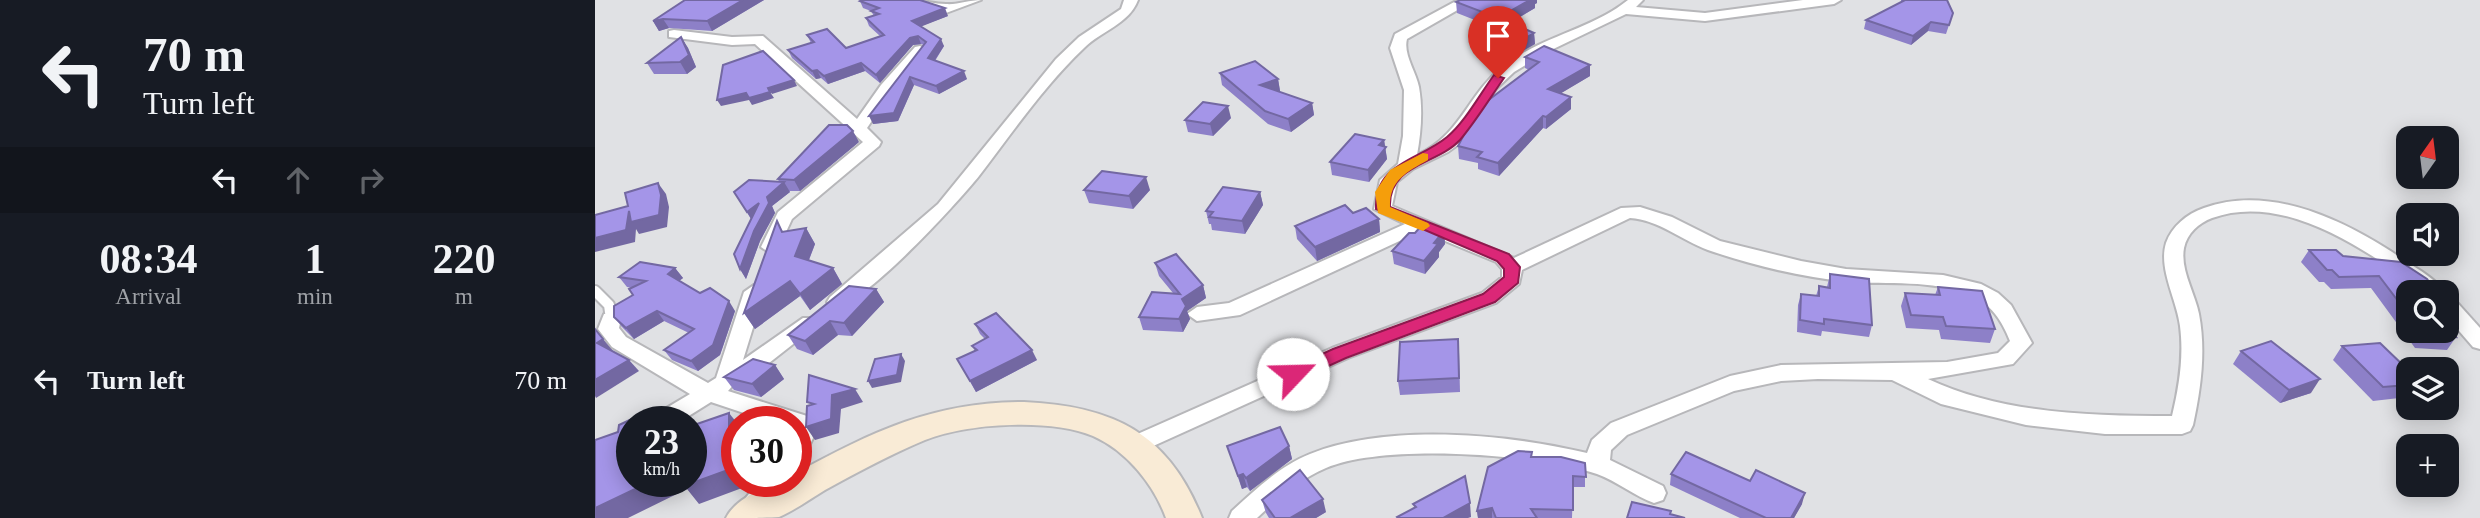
<!DOCTYPE html>
<html lang="en">
<head>
<meta charset="utf-8">
<style>
	:root { --surface:#171b24; --page:#242831; --text:#f1f3f6; --muted:#9ea1a6 }
	body { margin:0; font-family:"Times New Roman",serif; background:var(--page); color:var(--text); height:100vh; display:flex; flex-direction:column; font-size:26px; white-space:nowrap }
	* { box-sizing:border-box; margin:0 }
	p { font-size:23px; color:var(--muted) }
	.icon { flex:none; width:38px; height:38px; fill:none; stroke:currentColor; stroke-width:2; stroke-linecap:round; stroke-linejoin:round }
	.map { position:relative; flex:1; overflow:hidden }
	.sheet { display:flex; flex-direction:column; background:var(--surface); width:595px }
	.sheet>* { flex:none }
	.top-card { background:#171b24; color:var(--text); overflow:hidden }
	.needle { width:46px; rotate:14deg }
	.buttons { position:absolute; left:1801px; top:126px; display:grid; gap:14px }
	.buttons a { display:grid; place-items:center; width:63px; height:63px; border-radius:14px; background:var(--surface); box-shadow:0 4px 18px #0003; font-size:35px }
	.speed { position:absolute; left:21px; top:406px; display:flex; gap:14px; font-size:35px; font-weight:700; text-align:center }
	.speed>* { display:grid; place-content:center; width:91px; height:91px; border-radius:50%; background:var(--surface); box-shadow:0 4px 18px #0003; line-height:1 }
	.speed small { font-size:18px; font-weight:400 }
	.speed .limit { border:10px solid #d22; background:#fff; color:#111 }
	.pin { position:absolute; display:grid; place-items:center; width:60px; height:60px; color:#fff; margin:-72px -30px; border-radius:50% 50% 50% 0; rotate:-45deg; box-shadow:0 0 7px #0007 }
	.pin .icon { rotate:45deg }
	.me { position:absolute; width:77px; margin:-38px; rotate:66deg; stroke-linejoin:round; filter:drop-shadow(0 0 5px #0008) }
	.turn { display:flex; align-items:center; gap:24px; height:147px; padding:0 28px; font-size:32px }
	.turn .icon { width:91px; height:91px; stroke-width:2.5 }
	.turn b { display:block; font-size:49px; line-height:60px }
	.lanes { display:flex; align-items:center; height:66px; padding:0 28px; background:#0003; justify-content:center; gap:35px; direction:ltr }
	.lanes .off { opacity:.35 }
	.eta { display:flex; justify-content:space-evenly; align-items:center; height:119px; text-align:center }
	.eta b { font-size:42px; font-weight:800; line-height:49px }
	ul { padding:0; list-style:none }
	li { display:flex; align-items:center; gap:21px; height:98px; padding:0 28px }
	li div { flex:1 }
	li b { display:block; font-size:26px }
	li em { font-style:normal }
	main { display:flex; flex:1; min-height:0 }
	.map>svg:first-child { display:block }
</style>
</head>
<body>
<main>
<section class="sheet">
<div class="top-card">
<div class="turn"><svg class="icon" aria-label="left" viewBox="0 0 24 24"><path d="M17 20v-9H6M10 6l-5 5 5 5"/></svg><div><b>70 m</b>Turn left</div></div>
<div class="lanes"><svg class="icon" aria-label="left" viewBox="0 0 24 24"><path d="M17 20v-9H6M10 6l-5 5 5 5"/></svg><svg class="icon off" aria-label="ahead" viewBox="0 0 24 24"><path d="M12 20V5M6 11l6-6 6 6"/></svg><svg class="icon off" aria-label="right" viewBox="0 0 24 24"><path d="M7 20v-9h11M14 6l5 5-5 5"/></svg></div>
</div>
<div class="eta">
<div><b>08:34</b><p>Arrival</p></div>
<div><b>1</b><p>min</p></div>
<div><b>220</b><p>m</p></div>
</div>
<ul>
<li><svg class="icon" aria-label="left" viewBox="0 0 24 24"><path d="M17 20v-9H6M10 6l-5 5 5 5"/></svg><div><b>Turn left</b></div><em>70 m</em></li>
</ul>
</section>
<div class="map">
<svg width="1885" height="518" viewBox="0 0 1885 518">
	<rect width="100%" height="100%" fill="#e0e1e4"/>
	<g fill="none" stroke-linecap="round" stroke-linejoin="round">
		<g stroke="#b7b7ba" stroke-width="14">
			<path id="service" d="M0 291 14 305 16 319"/>
		</g>
		<g stroke="#b7b7ba" stroke-width="4">
			<g id="minor">
				<path d="M315 0C327 0 339 4 351 4 362 5 374 0 386 0L351 13Z"/>
				<path d="M529 0H543C534 24 506 31 489 48 449 86 417 133 384 176 364 201 262 314 235 307L232 302 235 297 343 204 461 59 484 37 526 9Z"/>
				<path d="M863 0H880L812 39C808 54 821 72 824 87 828 110 826 133 822 155 865 136 872 96 906 68 943 37 996 30 1033 0H1048L1041 7 1110 13 1208 0H1246L1239 4 1110 21 1031 14 950 53 919 72 901 89 864 144 853 152 818 169 802 182 797 206 919 258 1026 208 1045 207 1077 217 1125 241 1206 261 1251 269 1348 275 1386 284 1403 293 1416 305 1437 343 1418 364 1333 379C1408 414 1496 416 1577 416 1584 387 1589 357 1585 326 1582 300 1563 269 1571 243 1577 226 1592 214 1609 208 1678 183 1755 223 1812 262 1824 270 1841 279 1849 292 1817 294 1810 278 1785 261 1738 230 1674 197 1617 218 1604 223 1592 233 1589 248 1585 270 1600 293 1604 314 1611 351 1606 388 1598 425L1595 431 1587 434H1510L1431 425 1346 404 1297 380 1223 379 1186 381 1139 391 1032 435 1016 450 1015 460 1068 486 1071 493 1068 500 1059 503C1039 496 1022 481 1002 474 941 454 790 443 731 468 705 479 683 498 662 518H634L637 511C661 489 685 466 715 454 793 423 912 434 992 453L997 440 1016 423 1135 376 1186 365 1352 362 1403 353 1415 341C1407 321 1396 303 1374 295 1337 279 1293 285 1253 282 1207 277 1156 265 1113 250 1086 240 1064 220 1035 218L927 270 924 284 901 303 753 358 545 452 537 455 529 452 525 446 529 440 737 348 887 293 907 277V269L901 262 826 231 645 315 602 321 592 314 602 307 634 303 810 224 779 209 785 180 803 164 808 136 809 90 795 48 800 34Z"/>
				<path d="M79 30 137 37 168 36 262 119 286 85 320 47 325 46 332 50 297 91 272 128 286 142 284 146 197 219 184 247 175 253 166 247 183 212 268 142 160 44 137 45 74 37V31Z"/>
				<path d="M159 285 169 292 148 360 208 318H222L225 323 151 381 141 382 133 391 212 416 218 438 209 457 201 459V422H176L116 402 84 422H55L58 416 95 394 17 347 3 329 9 314H23L26 319 24 328 31 337 113 383 121 378 149 292Z"/>
				<path d="M1852 297 1859 299 1885 328V349L1878 347 1852 317Z"/>
				<path d="M164 481H191L162 518H135Z"/>
			</g>
		</g>
		<g stroke="#b7b7ba" stroke-width="4">
			<path id="secondary" d="M429 402C517 406 573 432 607 518H571C559 485 532 451 498 436 456 418 373 423 330 440 296 454 263 472 230 490 215 499 200 510 184 517 170 518 146 518 131 518 141 497 179 481 201 481V473C279 431 339 402 429 402Z"/>
		</g>
		<use href="#service" stroke="#fff" stroke-width="10"/>
		<use href="#minor" fill="#fff" fill-rule="evenodd"/>
		<use href="#secondary" fill="#f9ebd6" fill-rule="evenodd"/>
	</g>
	<g fill="#8d80c8">
		<path d="M90 0H169L117 31 74 28 64 31 58 21Z"/>
		<path d="M942 0V3L940 4V8L915 23 939 33 940 44 912 60 879 46 878 35 895 26 862 13 861 2Z"/>
		<path d="M1306 0H1352L1358 13 1351 34 1333 31 1316 45 1269 29 1271 20 1306 2Z"/>
		<path d="M265 1 353 16 326 26 349 46 340 61 372 79 344 94 319 85 303 121 278 124 329 45 326 44 318 45 285 83 270 71 233 84 226 78 221 79 197 58 193 50 216 43 212 35 251 48 285 36 274 26 271 18 279 16 276 11 268 8Z"/>
		<path d="M86 37 93 48 101 67 92 74H59L52 63Z"/>
		<path d="M930 57 995 76 966 93 976 109 951 129 948 128 904 176 883 169V163L864 159 863 146 934 70 930 68Z"/>
		<path d="M625 73 683 79 685 91 683 92 717 103 719 115 696 132 673 124 627 85Z"/>
		<path d="M636 118 618 136 593 132 590 120Z"/>
		<path d="M789 140 792 159 774 182 737 175 735 162Z"/>
		<path d="M264 142 205 191H194L195 192 177 206 180 213 165 241 151 279 145 269 156 219 139 192 184 182 183 179Z"/>
		<path d="M489 190H555L538 209 494 203Z"/>
		<path d="M665 192 668 205 650 234 617 230 616 224H614L611 211Z"/>
		<path d="M758 213 784 219 785 232 722 261 702 239 700 226Z"/>
		<path d="M182 221 188 232 211 228 220 244 214 260 238 268 247 284 215 310 205 296 160 329 149 313Z"/>
		<path d="M849 231 850 244 844 252V257L830 274 799 264 797 251 820 233Z"/>
		<path d="M1714 250 1748 256 1813 292V331H1852L1861 337 1852 350 1820 348 1776 288 1736 289 1729 282H1724L1706 262Z"/>
		<path d="M560 263 608 285 611 298 592 311 595 319 588 332 548 330 544 317 578 293 564 276Z"/>
		<path d="M80 268 88 278 84 281 105 293 140 311 125 355 103 371 77 360 69 350 94 333 69 321 39 339 27 327 19 317 38 295 37 288 32 287 24 277Z"/>
		<path d="M1235 274 1277 325 1274 337 1227 331 1226 336 1202 332 1203 305 1206 294 1221 296 1224 286 1232 287Z"/>
		<path d="M1343 287 1400 329 1395 343 1346 339 1344 330 1311 328 1306 306 1310 293 1340 295Z"/>
		<path d="M281 289 289 302 257 336 243 335 218 355 202 349 193 335Z"/>
		<path d="M380 324 442 360 381 392 362 359 380 351 377 346 390 339 385 334Z"/>
		<path d="M1747 346 1813 370V397L1778 401 1738 360Z"/>
		<path d="M1646 351 1716 393 1685 403 1638 364Z"/>
		<path d="M864 352 865 392 805 395 803 381Z"/>
		<path d="M180 365 189 379 166 397 139 390 129 377Z"/>
		<path d="M632 446H694L697 459 655 491 652 487 647 489Z"/>
		<path d="M937 457 990 463V487H978L977 518H883L882 511Z"/>
		<path d="M1076 474 1207 504 1199 518H1145L1075 485Z"/>
		<path d="M667 500 731 512 721 518H674L671 513Z"/>
	</g>
	<g fill="#7368a2">
		<path d="M148 0H169L117 31 112 21Z"/>
		<path d="M935 0H942V3L940 4V8L904 29 903 18Z"/>
		<path d="M350 8 353 16 320 29 317 21Z"/>
		<path d="M68 19 74 28 64 31 58 21Z"/>
		<path d="M1336 22 1333 31 1316 45 1318 36Z"/>
		<path d="M939 33 940 44 912 60V49Z"/>
		<path d="M323 36 326 44 318 45 285 83 281 75 315 38Z"/>
		<path d="M86 37 93 48 101 67 92 74 85 62Z"/>
		<path d="M346 39 349 46 336 66 333 58Z"/>
		<path d="M266 63 270 71 233 84 229 76Z"/>
		<path d="M995 65V76L953 101V89Z"/>
		<path d="M222 70 226 78 221 79 217 71Z"/>
		<path d="M369 71 372 79 344 94 341 86Z"/>
		<path d="M315 77 319 85 303 121 278 124 274 116Z"/>
		<path d="M683 79 685 91 667 97 665 85Z"/>
		<path d="M199 80 202 86 177 94 173 88Z"/>
		<path d="M175 92 179 98 157 105 154 100 126 106 122 100 151 93Z"/>
		<path d="M976 97V109L951 129V117Z"/>
		<path d="M717 103 719 115 696 132 693 119Z"/>
		<path d="M633 106 636 118 618 136 615 124Z"/>
		<path d="M948 116V128L904 176 903 163Z"/>
		<path d="M258 131 264 142 205 191 199 180Z"/>
		<path d="M789 140 792 159 774 182 773 170 784 145Z"/>
		<path d="M551 177 555 190 538 209 534 196Z"/>
		<path d="M189 182 195 192 177 206 180 213 165 241 151 279 145 269 158 222 152 212Z"/>
		<path d="M63 183 71 194 74 207 72 227 44 234 41 229 40 242 0 252V238L34 211Z"/>
		<path d="M665 192 668 205 650 234 647 221Z"/>
		<path d="M784 219 785 232 722 261 720 247Z"/>
		<path d="M211 228 220 244 209 272 200 256Z"/>
		<path d="M849 231 850 244 844 252V257L830 274 829 261 839 243Z"/>
		<path d="M80 268 88 278 80 284 73 274Z"/>
		<path d="M238 268 247 284 215 310 205 294Z"/>
		<path d="M195 281 205 296 160 329 149 313Z"/>
		<path d="M608 285 611 298 592 311 595 319 588 332 584 319 587 299Z"/>
		<path d="M281 289 289 302 257 336 249 323Z"/>
		<path d="M134 301 140 311 125 355 103 371 96 361Z"/>
		<path d="M62 311 69 321 39 339 31 328Z"/>
		<path d="M235 321 243 335 218 355 210 341Z"/>
		<path d="M8 339 18 351 2 343Z"/>
		<path d="M437 350 442 360 381 392 375 381Z"/>
		<path d="M306 354 310 361 306 382 277 388 273 381Z"/>
		<path d="M34 360 44 371 1 398 0 396V380Z"/>
		<path d="M180 365 189 379 166 397 157 384Z"/>
		<path d="M1725 379 1716 393 1685 403 1694 390Z"/>
		<path d="M260 389 268 402 246 409 244 433 220 440 211 427 237 395Z"/>
		<path d="M134 413 142 423V437L134 427Z"/>
		<path d="M142 442V481H146L147 488 104 504 92 489 33 518H0V508L57 481H96L132 446Z"/>
		<path d="M694 446 697 459 655 491 651 478Z"/>
		<path d="M648 474 652 487 647 489 643 476Z"/>
		<path d="M1210 493 1207 504 1199 518H1196Z"/>
		<path d="M728 499 731 512 721 518H695Z"/>
		<path d="M875 503 876 517 873 518H848Z"/>
		<path d="M897 508V518H883L882 511Z"/>
	</g>
	<g fill="#a495e8" stroke="#7368a2" stroke-width="2">
		<path d="M90 0H148L112 21 68 19 58 21Z"/>
		<path d="M267 0H325L350 8 317 21 346 39 333 58 369 71 341 86 315 77 299 113 274 116 331 42 323 36 315 38 281 75 266 63 229 76 222 70 217 71 193 50 219 42 212 35 232 29 251 48 289 35 271 18 284 14 276 11 284 8 265 1Z"/>
		<path d="M865 0H935L903 18 861 2Z"/>
		<path d="M1310 0H1352L1358 13 1354 25 1336 22 1318 36 1271 20Z"/>
		<path d="M907 19 939 33 912 49 878 35Z"/>
		<path d="M86 37 94 55 85 62 52 63Z"/>
		<path d="M949 46 995 65 953 89 976 97 951 117 948 116 903 163 882 157 887 152 863 146 883 108 944 62 930 57Z"/>
		<path d="M168 51 199 80 173 88 175 92 154 98 151 93 122 100 128 65Z"/>
		<path d="M660 61 683 79 665 85 717 103 693 119 670 111 625 73Z"/>
		<path d="M608 102 633 106 615 124 590 120Z"/>
		<path d="M234 125H252L258 131 199 180 183 179Z"/>
		<path d="M760 134 789 140 784 145 791 147 773 170 735 162Z"/>
		<path d="M507 171 551 177 534 196 489 190Z"/>
		<path d="M154 180 189 182 172 197 174 203 159 231 145 269 139 254 164 203 152 212 139 192Z"/>
		<path d="M63 183 66 195 64 215 36 222 34 211 31 230 0 238V215L33 206 30 193Z"/>
		<path d="M628 187 665 192 647 221 614 217 618 212 611 211Z"/>
		<path d="M750 205 758 213 771 208 784 219 720 247 700 226Z"/>
		<path d="M182 221 187 232 211 228 200 256 238 268 205 294 195 281 149 313Z"/>
		<path d="M827 225 849 231 839 243 843 244 829 261 797 251 814 233H820Z"/>
		<path d="M1714 250H1741L1748 256 1806 262 1832 279 1841 292H1813V314L1784 276 1744 277 1737 270H1732Z"/>
		<path d="M581 254 608 285 587 299 591 306 584 319 544 317 557 292 585 294 560 263Z"/>
		<path d="M45 262 80 268 73 274 105 293 115 288 134 301 118 345 96 361 69 350 99 329 62 311 31 328 19 317V306L38 295 34 289 51 281 24 277Z"/>
		<path d="M1235 274 1274 279 1277 325 1229 319V324L1205 320 1206 294 1224 296V286L1235 288Z"/>
		<path d="M254 286 281 289 249 323 235 321 210 341 193 335Z"/>
		<path d="M1343 287 1387 291 1400 329 1351 326 1348 317 1316 315 1310 293 1345 295Z"/>
		<path d="M401 313 437 350 375 381 362 359 382 350 377 346 393 337 380 324Z"/>
		<path d="M1852 326 1861 337 1829 335 1825 331H1852Z"/>
		<path d="M0 329 8 339 2 343 34 360 0 380Z"/>
		<path d="M863 339 864 378 803 381 805 342Z"/>
		<path d="M1676 341 1725 379 1694 390 1646 351Z"/>
		<path d="M1785 343 1813 370V385L1788 387 1747 346Z"/>
		<path d="M306 354 302 375 273 381 280 359Z"/>
		<path d="M158 359 180 365 157 384 129 377Z"/>
		<path d="M214 375 260 389 237 395 236 419 211 427 212 406 219 404 212 402Z"/>
		<path d="M134 413V427L142 425V442L132 446 133 470 89 486V481H96V426Z"/>
		<path d="M166 417 168 422H151Z"/>
		<path d="M39 418 40 422H37V481H57L0 508V440L23 432 24 425Z"/>
		<path d="M685 427 694 446 651 478 648 474 643 476 632 446Z"/>
		<path d="M923 451 937 452 936 457H966L990 463 991 477 978 476V510L936 509 942 518H901L897 508 882 511 893 467Z"/>
		<path d="M1091 452 1155 481 1161 470 1210 493 1196 518H1171L1076 474Z"/>
		<path d="M705 470 728 499 695 518H680L667 500Z"/>
		<path d="M870 476 875 503 848 518H803L802 517 821 507 818 504Z"/>
		<path d="M1037 502 1076 511 1075 514 1090 518H1032Z"/>
	</g>
	<path fill="#db2777" stroke="#8e194d" stroke-width="2" d="M899 75 909 78C895 98 881 121 865 140 842 165 793 164 795 207L914 254 925 267 923 283 900 302 751 358 705 379H692L689 374 692 370 738 349 888 294 909 277V269L902 261 781 209C779 163 823 161 852 137 870 122 885 94 899 75Z"/>
	<path fill="#f59e0b" d="M828 153 833 154V160C812 172 794 180 795 207L833 223 835 226 828 231 783 213 780 192 795 170Z"/>
</svg>
<div class="buttons">
<a><svg class="needle" viewBox="-14 -14 28 28"><path d="M0-13l5 13h-10z" fill="#e53935"/><path d="M0 13l5-13h-10z" fill="#9ea1a6"/></svg></a>
<a><svg class="icon" aria-label="sound" viewBox="0 0 24 24"><path d="M4 9h4l5-4v14l-5-4H4zM17 9q2 3 0 6"/></svg></a>
<a><svg class="icon" aria-label="search" viewBox="0 0 24 24"><circle cx="10" cy="10" r="6"/><path d="M15 15l6 6"/></svg></a>
<a><svg class="icon" aria-label="layers" viewBox="0 0 24 24"><path d="M12 4l9 5-9 5-9-5zM3 14l9 5 9-5"/></svg></a>
<a>+</a>
</div>
<div class="speed"><div>23<small>km/h</small></div><div class="limit">30</div></div>
<div class="pin" style="left:903px;top:78px;background:#d93025"><svg class="icon" aria-label="arrive" viewBox="0 0 24 24"><path d="M6 21V4h12l-3 4 3 4H6"/></svg></div>
<svg class="me" style="left:698px;top:374px" viewBox="-20 -20 40 40"><circle r="19" fill="#fff"/><path d="M0-13L10 11 0 6-10 11z" fill="#db2777"/></svg>
</div>
</main>
</body>
</html>
